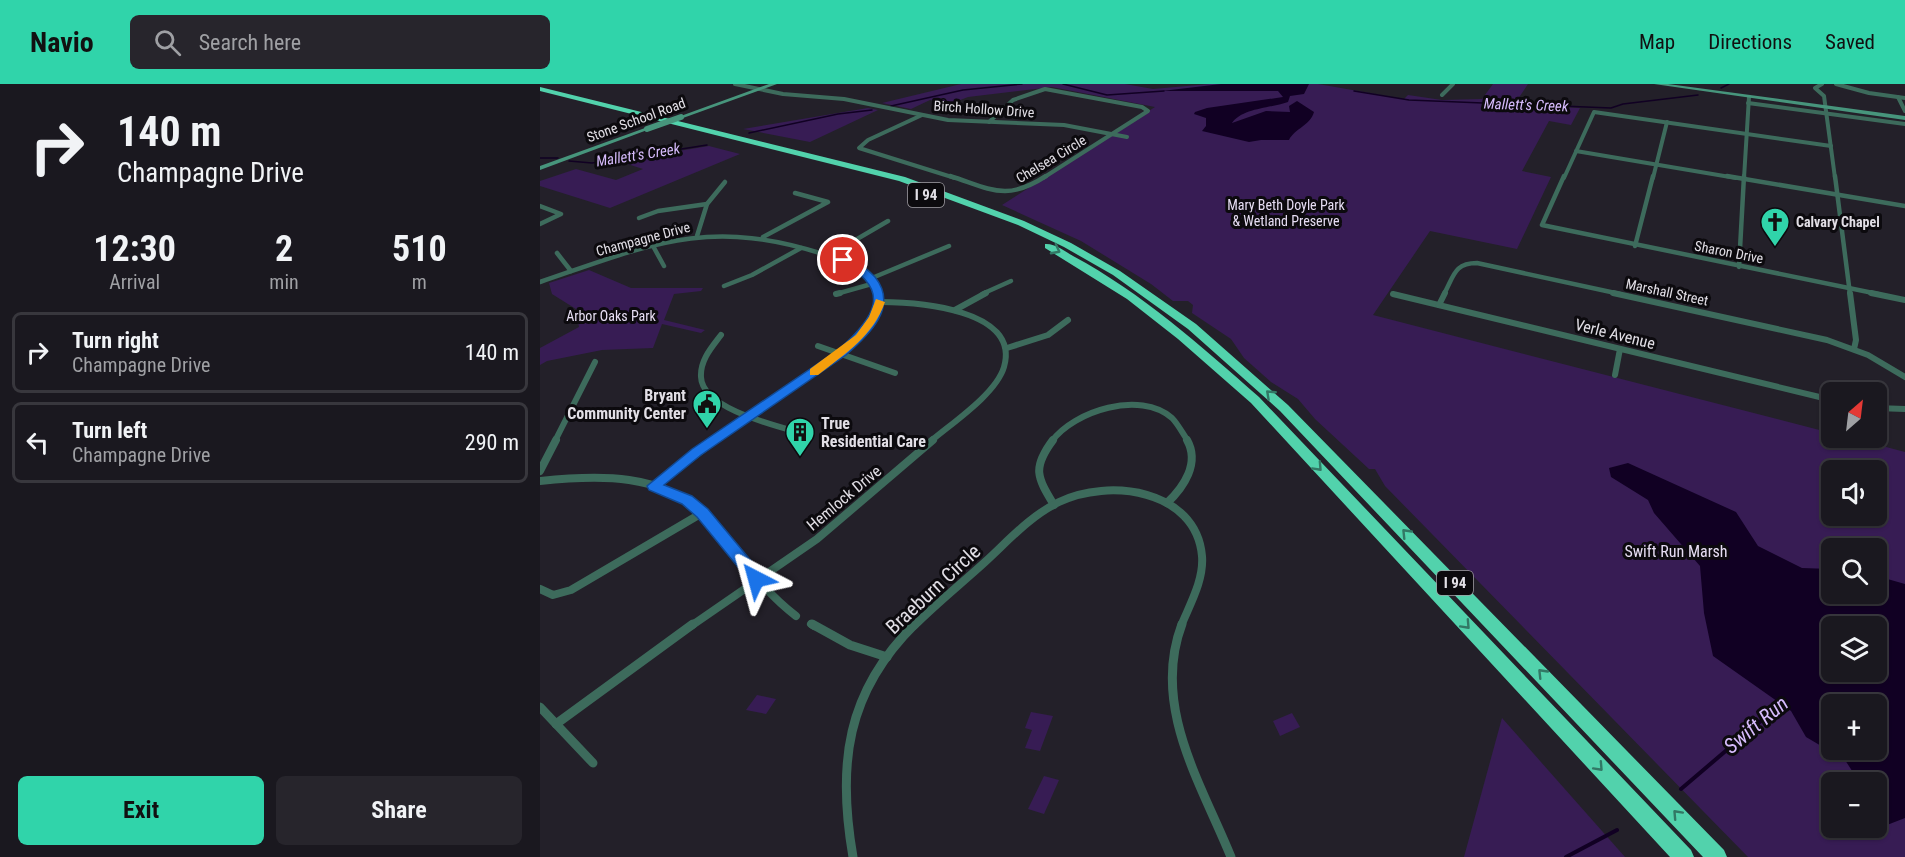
<!DOCTYPE html>
<html lang="en">
<head>
<meta charset="utf-8">
<style>
	:root { --surface:#1a181f; --page:#27252c; --text:#f1f3f6; --muted:#9fa0a4; --line:#38373d; --accent:#30d4aa }
	body { margin:0; font-family:"Roboto Condensed",sans-serif; background:var(--page); color:var(--text); height:100vh; display:flex; flex-direction:column; font-size:22px; white-space:nowrap }
	* { box-sizing:border-box; margin:0 }
	p { font-size:20px; color:var(--muted) }
	.icon { flex:none; width:33px; height:33px; fill:none; stroke:currentColor; stroke-width:2; stroke-linecap:round; stroke-linejoin:round }
	.map { position:relative; flex:1; overflow:hidden }
	.drawer { display:flex; flex-direction:column; background:var(--surface); width:540px }
	.drawer>* { flex:none }
	.banner { background:#1a181f; color:var(--text); overflow:hidden }
	.needle { width:39px; rotate:28deg }
	.controls { position:absolute; left:1281px; top:298px; display:grid; gap:12px }
	.controls a { display:grid; place-items:center; width:66px; height:66px; border-radius:9px; background:var(--surface); box-shadow:0 2px 4px #0004,0 0 0 2px var(--line); font-size:30px }
	.pin { position:absolute; display:grid; place-items:center; width:51px; height:51px; color:#fff; margin:-26px; border:3px solid #fff; border-radius:50%; box-shadow:0 2px 6px #0007 }
	.me { position:absolute; width:66px; margin:-33px; rotate:321deg; stroke-linejoin:round; filter:drop-shadow(0 0 4px #0008) }
	.turn { display:flex; align-items:center; gap:21px; height:126px; padding:0 18px; font-size:27px }
	.turn .icon { width:78px; height:78px; stroke-width:2.5 }
	.turn b { display:block; font-size:42px; line-height:51px }
	.eta { display:flex; justify-content:space-evenly; align-items:center; height:102px; text-align:center }
	.eta b { font-size:36px; font-weight:700; line-height:42px }
	.button { display:flex; gap:12px; margin-top:auto; padding:12px 18px }
	.button a { flex:1; height:69px; border-radius:9px; background:var(--accent); color:#111; font-size:24px; font-weight:700; line-height:69px; text-align:center }
	.button a+a { background:var(--page); color:var(--text) }
	ul { padding:0; list-style:none }
	li { display:flex; align-items:center; gap:18px; height:81px; margin:0 12px 9px; padding:0 6px; border:3px solid var(--line); border-radius:9px }
	li div { flex:1 }
	li b { display:block; font-size:22px }
	li em { font-style:normal }
	header { display:flex; align-items:center; gap:36px; box-sizing:border-box; height:84px; padding:0 30px; background:var(--accent); color:#111 }
	header strong { font-size:28px }
	nav { display:flex; gap:33px; margin-inline-start:auto; font-size:21px }
	.search { width:420px; height:54px; background:var(--page); display:flex; align-items:center; gap:15px; box-sizing:border-box; padding:0 21px; border-radius:9px; color:var(--muted); font-size:22px }
	main { display:flex; flex:1; min-height:0 }
	.map>svg:first-child { display:block }
</style>
</head>
<body>
<header>
<strong>Navio</strong>
<div class="search"><svg class="icon" aria-label="search" viewBox="0 0 24 24"><circle cx="10" cy="10" r="6"/><path d="M15 15l6 6"/></svg>Search here</div>
<nav><a>Map</a><a>Directions</a><a>Saved</a></nav>
</header>
<main>
<section class="drawer">
<div class="banner">
<div class="turn"><svg class="icon" aria-label="right" viewBox="0 0 24 24"><path d="M7 20v-9h11M14 6l5 5-5 5"/></svg><div><b>140 m</b>Champagne Drive</div></div>
</div>
<div class="eta">
<div><b>12:30</b><p>Arrival</p></div>
<div><b>2</b><p>min</p></div>
<div><b>510</b><p>m</p></div>
</div>
<ul>
<li><svg class="icon" aria-label="right" viewBox="0 0 24 24"><path d="M7 20v-9h11M14 6l5 5-5 5"/></svg><div><b>Turn right</b><p>Champagne Drive</p></div><em>140 m</em></li>
<li><svg class="icon" aria-label="left" viewBox="0 0 24 24"><path d="M17 20v-9H6M10 6l-5 5 5 5"/></svg><div><b>Turn left</b><p>Champagne Drive</p></div><em>290 m</em></li>
</ul>
<div class="button"><a>Exit</a><a>Share</a></div>
</section>
<div class="map">
<svg width="1365" height="773" viewBox="0 0 1365 773">
	<rect width="100%" height="100%" fill="#232029"/>
	<g fill="#371c54" fill-rule="evenodd">
		<path d="M421 0H585L613 5 669 0H778L864 15 868 11 902 16 942 15 953 0H988L974 21 1040 24 1031 41 1009 37 982 87 1011 93 977 165 890 147 833 231 1291 349 1292 354H1312L1365 368V773H1208L845 402 835 385H829L775 335 758 315 731 298 704 274 691 255 652 229 653 221 648 217H633L611 200 541 157 462 121 615 23 512 3 428 13 410 20 390 16 371 25 342 19ZM1292 387H1336V432H1292ZM1292 465H1336V510H1292ZM1292 543H1336V588H1292ZM1292 621H1336V666H1292ZM1292 699H1336V744H1292Z"/>
		<path d="M328 24 338 26 270 58 203 45Z"/>
		<path d="M169 62 200 70 70 124 0 102V97L36 85 76 96 103 85 78 77Z"/>
		<path d="M49 186 91 204H163L161 207 134 210 124 236 165 246 161 249 122 240 113 264 62 266 7 277 0 281V264L39 243 36 225 12 210 9 199Z"/>
		<path d="M217 611 236 615 226 630 206 626Z"/>
		<path d="M491 628 513 632 500 667 485 664 492 646 485 644Z"/>
		<path d="M752 629 760 643 740 652 733 637Z"/>
		<path d="M962 634 1085 773H924Z"/>
		<path d="M504 692 519 696 504 730 488 725Z"/>
	</g>
	<g fill="#110023" fill-rule="evenodd">
		<path d="M681 0H769L764 10 750 12 748 18C731 24 702 24 692 39L726 27 750 28 749 22 757 17 774 28C770 42 755 44 749 56H721L709 58 662 47 666 42V34L654 30 655 28 667 24 743 13 738 7H622Z"/>
		<path d="M1088 379 1196 428 1218 462 1262 484 1291 485 1292 510H1336L1337 492 1365 500V734L1347 741 1337 723 1336 699H1320L1305 676 1266 653 1251 627 1173 572 1164 529 1160 482 1114 429 1108 416 1071 393 1069 384ZM1292 543H1336V588H1292ZM1292 621H1336V666H1292Z"/>
	</g>
	<g fill="none" stroke-linecap="round" stroke-linejoin="round">
		<g stroke="#110023" stroke-width="1.5">
			<path d="M523 0 567 11 624 7"/>
			<path d="M1181 4 1189 0"/>
			<path d="M814 7 869 16 1071 24 1083 20 1158 11"/>
			<path d="M351 22 423 6 482 0"/>
			<path d="M209 49 298 30 332 26"/>
			<path d="M0 74H18"/>
			<path d="M29 77 52 79 167 61"/>
		</g>
		<g stroke="#110023" stroke-width="4">
			<path d="M1141 705 1242 619"/>
			<path d="M1026 773 1077 746"/>
		</g>
		<g stroke="#3d6b5c" stroke-width="4">
			<path d="M195 0 243 10 304 15 408 36 524 41 587 53"/>
			<path d="M1282 0 1275 4 1284 12 1295 94"/>
			<path d="M1296 0 1329 9 1365 14"/>
			<path d="M902 11 913 0"/>
			<path d="M1358 13 1365 27"/>
			<path d="M1208 19 1365 40"/>
			<path d="M382 31 328 56 319 64 415 94"/>
			<path d="M449 38 473 16 505 5 602 23 608 27 503 94"/>
			<path d="M1036 67 1196 94"/>
			<path d="M1024 94 1054 28 1291 62"/>
			<path d="M1113 94 1127 38"/>
			<path d="M1204 94 1209 13"/>
		</g>
		<g stroke="#3d6b5c" stroke-width="4.5">
			<path d="M410 92C451 105 466 118 506 92"/>
			<path d="M1024 92 1002 141 1338 210"/>
			<path d="M1187 92 1365 122"/>
			<path d="M1295 92 1310 210"/>
			<path d="M0 122 21 130 0 140"/>
			<path d="M99 134 118 127 167 120"/>
			<path d="M157 152 167 120 185 98"/>
			<path d="M223 153 288 118 255 109"/>
			<path d="M113 162 124 182"/>
			<path d="M1095 162 1113 92"/>
			<path d="M17 169 31 187"/>
			<path d="M288 172 348 137"/>
			<path d="M1199 183 1204 92"/>
			<path d="M332 194 409 162"/>
			<path d="M0 198C109 161 167 133 283 170 307 178 330 186 340 210"/>
			<path d="M184 202 212 191 261 164"/>
			<path d="M296 210 335 199"/>
			<path d="M442 210 471 197"/>
			<path d="M904 210C914 192 914 179 937 179L1080 210"/>
		</g>
		<g stroke="#3d6b5c" stroke-width="6">
			<path d="M1073 209 1287 256 1328 271 1365 293"/>
			<path d="M1310 209 1316 256 1314 265"/>
			<path d="M1331 209 1365 216"/>
			<path d="M296 210 300 209"/>
			<path d="M853 210 1292 316"/>
			<path d="M340 218C376 218 481 225 464 283 456 310 412 339 391 357"/>
			<path d="M899 221 905 209"/>
			<path d="M415 226 446 209"/>
			<path d="M181 251C172 263 160 276 161 293 162 326 242 343 268 351"/>
			<path d="M278 262 355 289"/>
			<path d="M467 264 508 251 528 236"/>
			<path d="M1075 291 1080 265"/>
			<path d="M1336 324 1365 325"/>
			<path d="M15 357 55 278"/>
			<path d="M172 357 314 259C327 244 340 230 339 209"/>
			<path d="M512 357C534 327 600 306 632 334 638 340 643 350 648 357"/>
		</g>
		<g stroke="#3d6b5c" stroke-width="8">
			<path d="M513 356C492 384 497 393 514 421"/>
			<path d="M0 387 16 356"/>
			<path d="M0 397C57 391 125 388 167 434 197 467 220 505 256 532"/>
			<path d="M114 402 175 356"/>
			<path d="M627 419C644 403 660 379 647 356"/>
			<path d="M0 505 13 511 31 506 162 429"/>
			<path d="M271 540 274 542"/>
			<path d="M151 542 277 455 393 356"/>
			<path d="M374 542C397 519 422 499 445 478 469 456 490 432 519 418 568 394 656 405 662 472 664 496 650 520 641 542"/>
		</g>
		<g stroke="#3d6b5c" stroke-width="9">
			<path d="M272 540 310 561 347 573"/>
			<path d="M642 540C611 622 661 699 691 773"/>
			<path d="M0 623 53 679"/>
			<path d="M16 640 153 540"/>
			<path d="M313 773C297 681 306 608 375 540"/>
		</g>
		<g fill="#47957c" fill-rule="evenodd">
			<path d="M229 0H237L143 34 138 33Z"/>
			<path d="M1114 0H1128L1365 32V36Z"/>
			<path d="M105 44 110 45 0 86V82Z"/>
		</g>
		<g fill="#52d2ac" fill-rule="evenodd">
			<path d="M0 3 365 93 484 137 531 159 580 187 656 240 748 321 1184 766 1187 773H1163L740 327 648 245 573 191 524 163 478 141 359 97 0 7Z"/>
			<path d="M505 160C514 159 525 167 533 172 602 209 661 262 719 313L1151 766 1154 773H1130L711 319 638 255 587 215 505 164Z"/>
		</g>
		<path stroke="#47957c" stroke-width="6" d="M107 45 141 33"/>
	</g>
	<defs><path id="oneway-chevron" d="M-2-3.5L2.5 0L-2 3.5" fill="none" stroke-width="1.6" stroke-linecap="round" stroke-linejoin="round" transform="scale(1.5)"/></defs>
	<g stroke="#327865">
		<use href="#oneway-chevron" transform="translate(516 166) rotate(28)"/>
		<use href="#oneway-chevron" transform="translate(730 310) rotate(-137)"/>
		<use href="#oneway-chevron" transform="translate(778 383) rotate(47)"/>
		<use href="#oneway-chevron" transform="translate(866 449) rotate(-134)"/>
		<use href="#oneway-chevron" transform="translate(926 541) rotate(47)"/>
		<use href="#oneway-chevron" transform="translate(1002 589) rotate(-134)"/>
		<use href="#oneway-chevron" transform="translate(1059 683) rotate(47)"/>
		<use href="#oneway-chevron" transform="translate(1137 730) rotate(-133)"/>
	</g>
	<path fill="#1a73e8" stroke="#114b97" stroke-width="1.5" d="M303 173C316 177 326 183 335 193 359 223 329 251 306 271L161 371 124 401 152 412 168 425 222 490 224 495 222 499H211L157 433 142 420 109 406 107 402 152 365 298 266C335 234 354 205 300 178V174Z"/>
	<path fill="#f59e0b" d="M336 215 345 218C333 252 306 269 278 291H270V285L316 251 329 233Z"/>
	<defs>
		<g id="church-pin" transform="scale(1.5)"><path d="M0 17L-7.5 6A9.5 9.5 0 1 1 7.5 6Z" fill="#30d4aa" stroke="#0c0a0e"/><path d="M-1.2-6h2.4v3.5h3.3v2.4h-3.3V6h-2.4V-.1h-3.3v-2.4h3.3Z" fill="#111"/></g>
		<g id="civic-pin" transform="scale(1.5)"><path d="M0 17L-7.5 6A9.5 9.5 0 1 1 7.5 6Z" fill="#30d4aa" stroke="#0c0a0e"/><path d="M-.6-6.5H3V-4.5H.6V-3L4-1V1h2V6H-6V1h2V-1L-.6-3ZM-1.2 2.5V6h2.4V2.5Z" fill="#111"/></g>
		<g id="building-pin" transform="scale(1.5)"><path d="M0 17L-7.5 6A9.5 9.5 0 1 1 7.5 6Z" fill="#30d4aa" stroke="#0c0a0e"/><path d="M-4-6H4V6H1V3H-1V6H-4ZM-2.5-4.3h1.7v1.8h-1.7ZM.8-4.3h1.7v1.8H.8ZM-2.5-1h1.7V.8h-1.7ZM.8-1h1.7V.8H.8Z" fill="#111"/></g>
	</defs>
	<g fill-rule="evenodd">
		<use href="#church-pin" x="1235" y="138"/>
		<use href="#civic-pin" x="167" y="320"/>
		<use href="#building-pin" x="260" y="348"/>
	</g>
	<g text-anchor="middle" dominant-baseline="central" stroke-width="6" stroke-linejoin="round" paint-order="stroke">
		<g font-size="14" fill="#e2dfe6" stroke="#0c0a0e">
			<text transform="translate(444 25) rotate(4)">Birch Hollow Drive</text>
			<text transform="translate(96 36) rotate(-20)">Stone School Road</text>
			<text transform="translate(511 75) rotate(-31)">Chelsea Circle</text>
			<text transform="translate(103 155) rotate(-15)">Champagne Drive</text>
			<text transform="translate(1189 168) rotate(11)">Sharon Drive</text>
			<text transform="translate(1127 208) rotate(12)">Marshall Street</text>
		</g>
		<g font-size="14" fill="#e7def4" stroke="#0c0a0e">
			<text x="746" y="121">Mary Beth Doyle Park<tspan x="746" dy="16">&amp; Wetland Preserve</tspan></text>
			<text x="71" y="232">Arbor Oaks Park</text>
		</g>
		<g font-size="14" font-weight="bold" fill="#e2dfe6" stroke="#0c0a0e" text-anchor="start">
			<text x="1256" y="138">Calvary Chapel</text>
		</g>
		<g font-size="15" font-style="italic" fill="#d6bbfc" stroke="#0c0a0e">
			<text transform="translate(986 21) rotate(2)">Mallett's Creek</text>
			<text transform="translate(98 71) rotate(-9)">Mallett's Creek</text>
		</g>
		<g fill="#0c0a0e" stroke="#a29fa5" stroke-width="1.5">
			<rect x="368" y="99" width="36" height="24" rx="4.5"/>
			<rect x="897" y="487" width="36" height="24" rx="4.5"/>
		</g>
		<g font-size="15" font-weight="bold" fill="#e2dfe6">
			<text x="386" y="111">I 94</text>
			<text x="915" y="499">I 94</text>
		</g>
		<g font-size="16" fill="#e2dfe6" stroke="#0c0a0e">
			<text transform="translate(1075 250) rotate(14)">Verle Avenue</text>
			<text transform="translate(304 414) rotate(-40)">Hemlock Drive</text>
		</g>
		<g font-size="16" font-weight="bold" fill="#e2dfe6" stroke="#0c0a0e" text-anchor="end">
			<text x="146" y="311">Bryant<tspan x="146" dy="18">Community Center</tspan></text>
			<text x="281" y="339" text-anchor="start">True<tspan x="281" dy="18">Residential Care</tspan></text>
		</g>
		<g font-size="16" fill="#e7def4" stroke="#0c0a0e">
			<text x="1136" y="467">Swift Run Marsh</text>
		</g>
		<g font-size="20" fill="#e2dfe6" stroke="#0c0a0e">
			<text transform="translate(393 505) rotate(-43)">Braeburn Circle</text>
		</g>
		<g font-size="21" font-style="italic" fill="#d6bbfc" stroke="#0c0a0e">
			<text transform="translate(1216 641) rotate(-40)">Swift Run</text>
		</g>
	</g>
</svg>
<div class="controls">
<a><svg class="needle" viewBox="-14 -14 28 28"><path d="M0-13l5 13h-10z" fill="#e53935"/><path d="M0 13l5-13h-10z" fill="#9fa0a4"/></svg></a>
<a><svg class="icon" aria-label="sound" viewBox="0 0 24 24"><path d="M4 9h4l5-4v14l-5-4H4zM17 9q2 3 0 6"/></svg></a>
<a><svg class="icon" aria-label="search" viewBox="0 0 24 24"><circle cx="10" cy="10" r="6"/><path d="M15 15l6 6"/></svg></a>
<a><svg class="icon" aria-label="layers" viewBox="0 0 24 24"><path d="M12 4l9 5-9 5-9-5zM3 14l9 5 9-5"/></svg></a>
<a>+</a>
<a>−</a>
</div>
<div class="pin" style="left:303px;top:176px;background:#d93025"><svg class="icon" aria-label="arrive" viewBox="0 0 24 24"><path d="M6 21V4h12l-3 4 3 4H6"/></svg></div>
<svg class="me" style="left:216px;top:495px" viewBox="-20 -20 40 40"><path d="M0-17L14 15 0 8-14 15z" fill="#1a73e8" stroke="#fff" stroke-width="4"/></svg>
</div>
</main>
</body>
</html>
